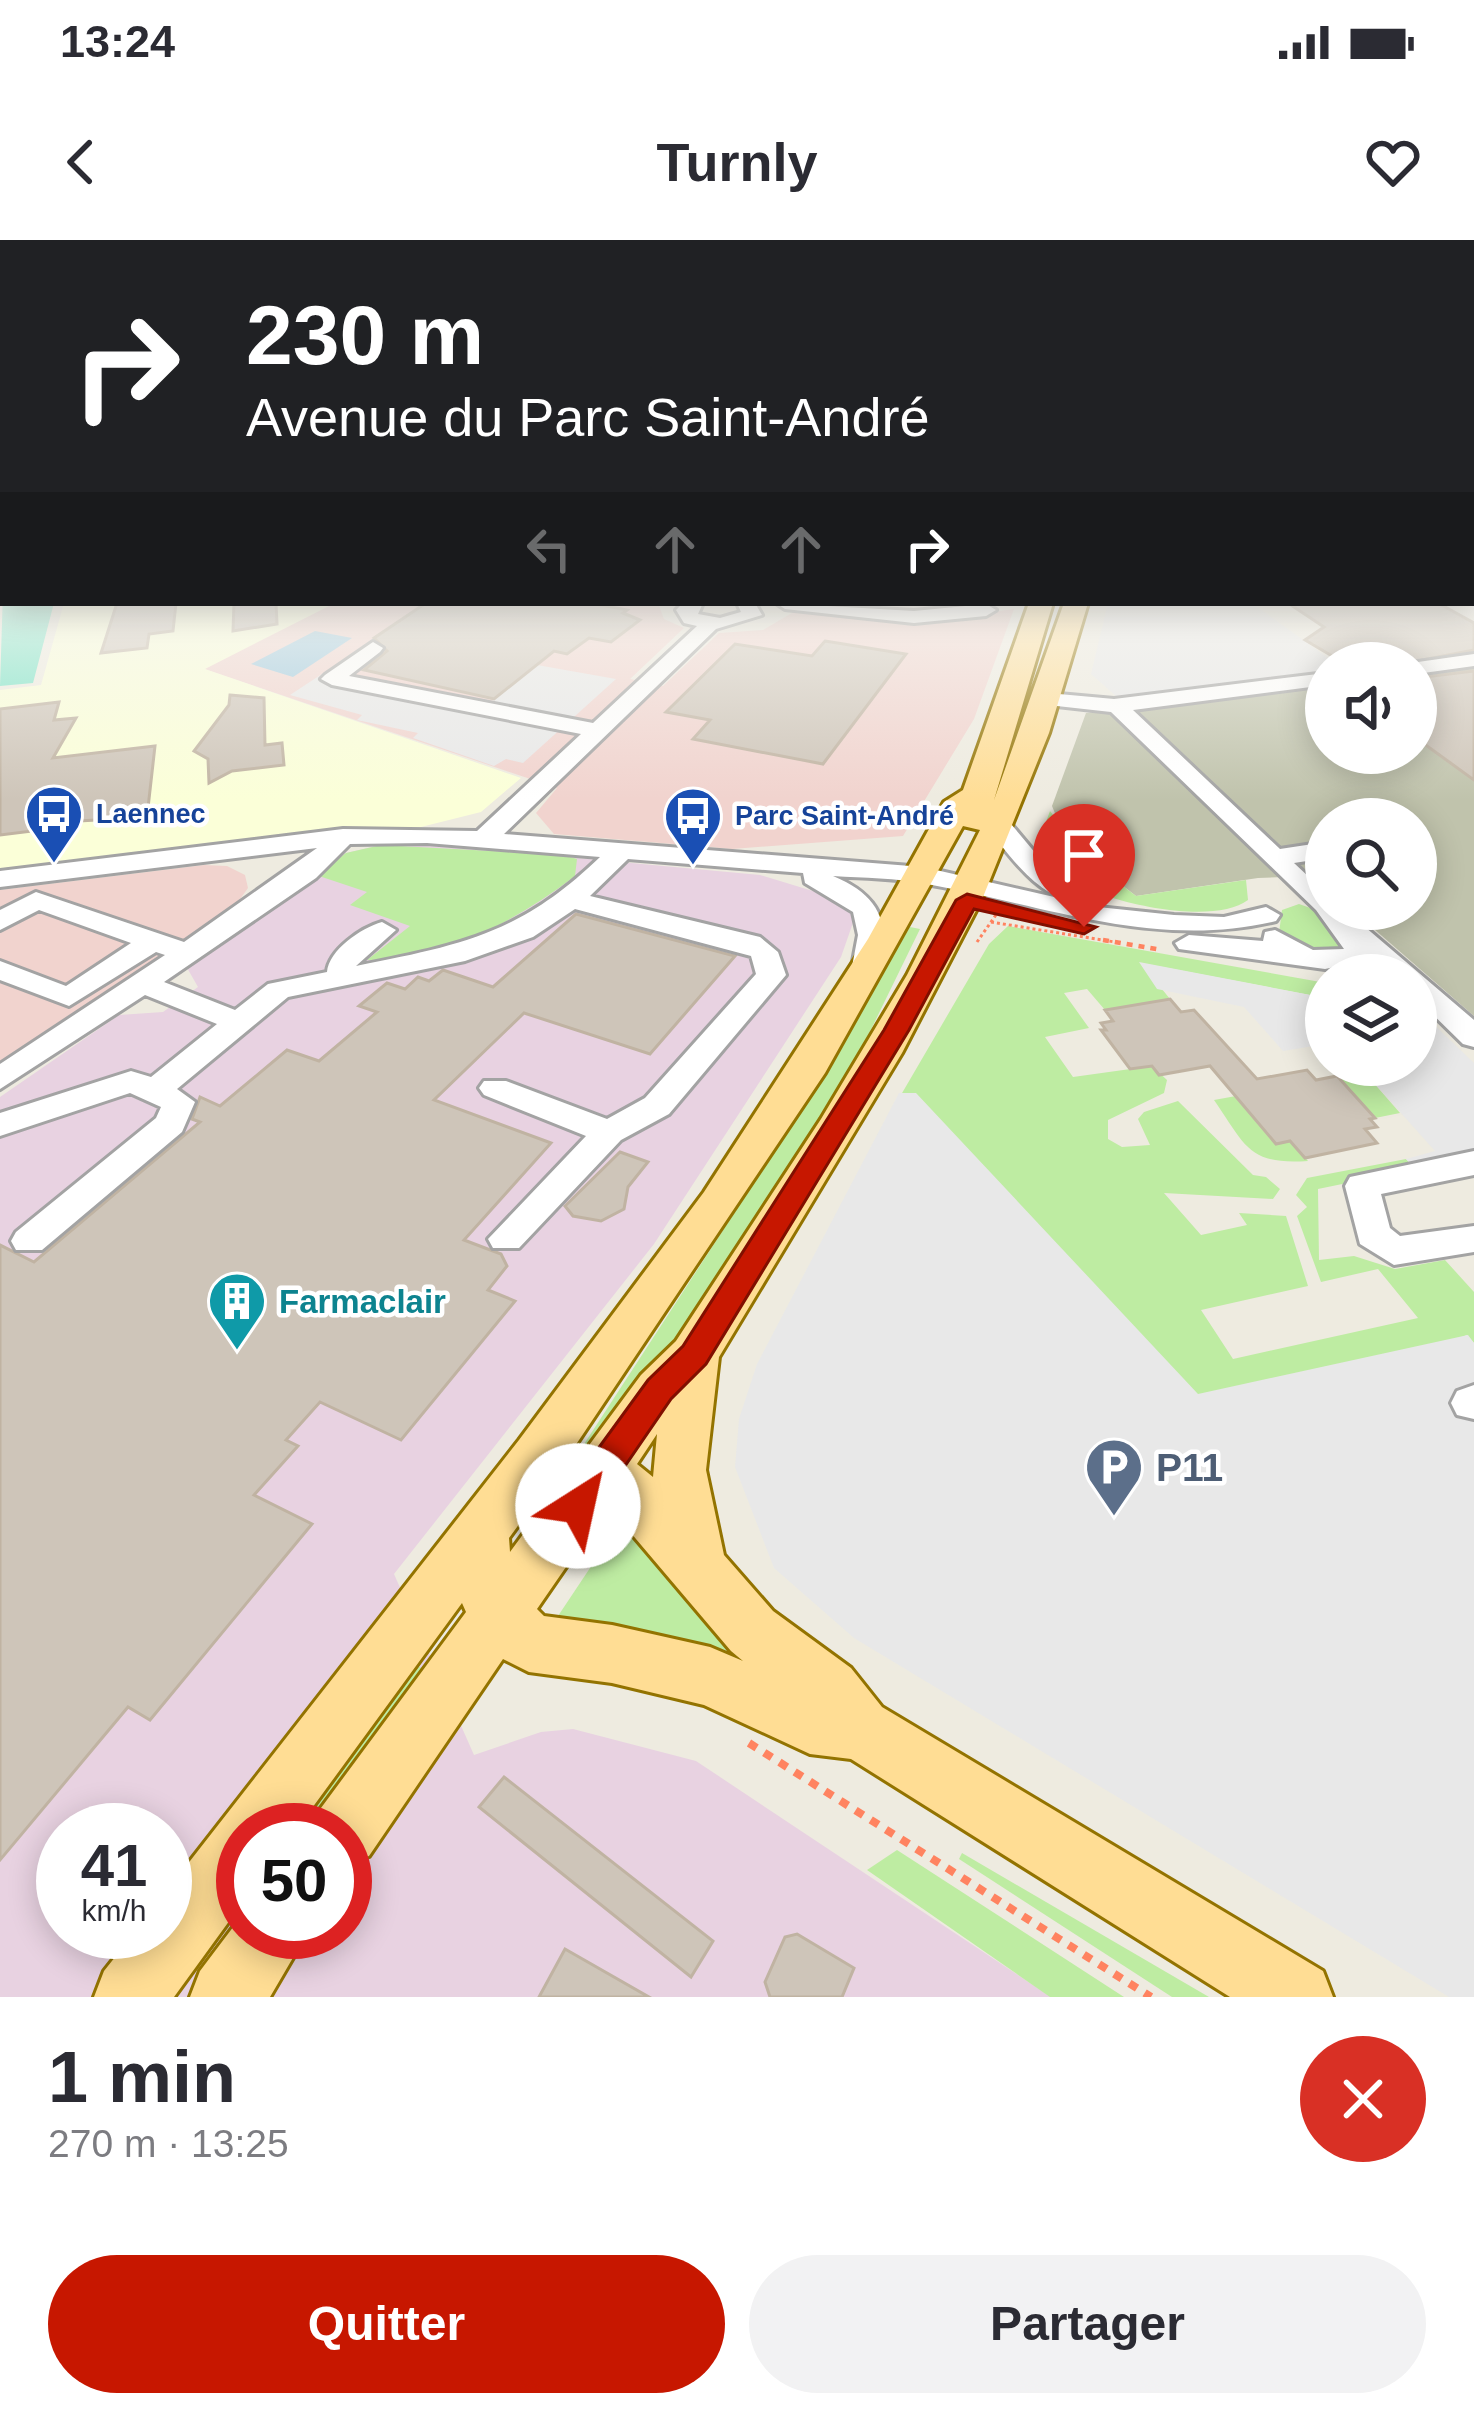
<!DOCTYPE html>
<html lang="fr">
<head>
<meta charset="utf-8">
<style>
	:root { --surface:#fff; --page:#f2f2f3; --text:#2b2b33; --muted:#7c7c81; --accent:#c71700 }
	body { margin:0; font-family:Arial,sans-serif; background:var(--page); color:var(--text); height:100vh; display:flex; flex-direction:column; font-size:45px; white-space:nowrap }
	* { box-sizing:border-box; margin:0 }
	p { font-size:39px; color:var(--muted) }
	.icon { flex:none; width:66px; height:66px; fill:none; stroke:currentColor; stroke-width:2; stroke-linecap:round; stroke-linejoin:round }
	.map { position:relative; height:1757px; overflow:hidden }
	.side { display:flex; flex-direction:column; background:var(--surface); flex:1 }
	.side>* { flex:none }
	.guide { position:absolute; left:0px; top:0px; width:1476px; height:366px; box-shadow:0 6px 30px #0003; background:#202124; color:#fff; overflow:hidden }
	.controls { position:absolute; left:1305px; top:402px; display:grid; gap:24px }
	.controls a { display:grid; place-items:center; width:132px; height:132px; border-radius:50%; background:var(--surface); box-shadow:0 6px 30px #0003; font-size:60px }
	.speed { position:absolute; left:36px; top:1563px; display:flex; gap:24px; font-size:60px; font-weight:700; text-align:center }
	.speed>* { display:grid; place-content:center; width:156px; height:156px; border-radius:50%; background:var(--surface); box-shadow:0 6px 30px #0003; line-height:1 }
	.speed small { font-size:30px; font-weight:400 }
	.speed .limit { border:18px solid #d22; background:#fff; color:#111 }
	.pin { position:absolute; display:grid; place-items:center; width:102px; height:102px; color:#fff; margin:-123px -51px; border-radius:50% 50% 50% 0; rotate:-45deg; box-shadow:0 0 12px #0007 }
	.pin .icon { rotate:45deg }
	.me { position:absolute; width:132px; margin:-66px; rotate:35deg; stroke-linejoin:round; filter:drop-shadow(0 0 9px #0008) }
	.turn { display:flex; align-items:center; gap:42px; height:252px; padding:0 48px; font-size:54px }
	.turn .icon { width:156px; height:156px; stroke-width:2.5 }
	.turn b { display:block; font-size:84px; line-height:102px }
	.lanes { display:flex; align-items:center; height:114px; padding:0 48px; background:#0003; justify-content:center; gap:60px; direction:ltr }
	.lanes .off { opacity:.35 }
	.round { display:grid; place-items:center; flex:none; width:126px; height:126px; border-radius:63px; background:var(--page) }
	.head { display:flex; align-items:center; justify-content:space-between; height:204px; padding:0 48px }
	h1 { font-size:72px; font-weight:600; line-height:90px }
	.button { display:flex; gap:24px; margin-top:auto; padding:24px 48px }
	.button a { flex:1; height:138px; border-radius:72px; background:var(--accent); color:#fff; font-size:48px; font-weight:600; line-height:138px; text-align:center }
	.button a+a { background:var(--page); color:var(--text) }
	.status { display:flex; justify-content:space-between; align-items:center; height:84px; padding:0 60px; background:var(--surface); direction:ltr }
	.status svg { height:33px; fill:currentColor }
	header { display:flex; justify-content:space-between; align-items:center; height:156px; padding:0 48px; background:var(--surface); font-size:54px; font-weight:600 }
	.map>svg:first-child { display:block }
</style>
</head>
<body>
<div class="status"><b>13:24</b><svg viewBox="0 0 49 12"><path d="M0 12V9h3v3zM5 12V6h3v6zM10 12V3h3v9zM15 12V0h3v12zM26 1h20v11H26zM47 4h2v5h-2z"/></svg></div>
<header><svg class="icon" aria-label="back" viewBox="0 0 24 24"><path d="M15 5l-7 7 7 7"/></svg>Turnly<svg class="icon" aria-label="heart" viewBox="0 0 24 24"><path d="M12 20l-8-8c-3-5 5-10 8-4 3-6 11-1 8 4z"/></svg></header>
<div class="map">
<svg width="1474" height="1757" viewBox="0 0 1474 1757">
	<rect width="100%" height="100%" fill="#eeebe0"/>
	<g fill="#f1d3ce">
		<path d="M64 363H658L664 379 684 388 630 439 663 446 719 393 763 390 797 370 923 382 1014 369 974 479 903 596 732 609 554 594 536 573 557 548 204 429Z"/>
		<path d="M204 625 227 626 245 635 248 648 235 666 0 824V650Z"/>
	</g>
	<path fill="#e8d2e1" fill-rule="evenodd" d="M450 606 760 635 839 659 855 677 841 717 654 1004 394 1334 474 1515 541 1492 573 1489 696 1521 1051 1757H0V857L119 775 163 772 198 747 186 726 346 613 381 605ZM63 1590H165V1692H63ZM243 1590H345V1692H243Z"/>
	<path fill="#fbffd8" d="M64 363H335L205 429 521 538 481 572 421 587 340 589 0 630V450L41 445Z"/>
	<path fill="#c0c3ac" d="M1474 427V776L1351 669H1416V579H1326V648L1313 636 1258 638 1136 656 1090 620 1059 583 1052 566 1086 473 1326 445V513H1416V434Z"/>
	<g fill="#beeca2">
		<path d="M1050 571 1086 618 1136 656 1246 640 1248 660C1210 689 1081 659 1049 626L1053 618 1043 590Z"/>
		<path d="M381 605 564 615 577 619 575 636C515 682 445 719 367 720L410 686 350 665 367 652 316 635 346 613Z"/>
		<path d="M1299 664 1319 671 1341 703 1337 708H1303L1279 693 1282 670Z"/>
		<path d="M1008 686 1326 743V758L1141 723 1170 759 1105 770 1087 749 1064 753 1089 788 1045 797 1073 837 1152 826 1167 840 1164 853 1108 880V899L1122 907 1150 905 1138 879 1144 872 1178 861 1253 935 1266 937 1280 949 1273 959 1164 953 1201 995 1247 985 1239 973 1286 976 1308 1046 1201 1070 1233 1119 1418 1078 1378 1029 1321 1042 1297 976 1307 967 1296 955 1307 938 1406 919 1415 929 1318 949 1319 1020 1354 1016 1395 1029 1445 1020 1474 1052V1103L1467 1095 1239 1182 873 1010 877 896 989 704Z"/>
		<path d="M910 687 920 689 840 853 596 1216 575 1218 809 858Z"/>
		<path d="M1358 825 1400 873 1375 878 1329 828Z"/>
		<path d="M1236 856 1275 903 1291 901 1308 921C1248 925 1246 906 1214 860Z"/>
		<path d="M630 1268 739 1411 740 1421 554 1382Z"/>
		<path d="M418 1426 436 1438 325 1590H280Z"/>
		<path d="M897 1610 1124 1757H1050L867 1630Z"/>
		<path d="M962 1613 1209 1757H1172L959 1619Z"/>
	</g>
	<path fill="#78e3c6" d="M3 351V363H54L33 443 0 446Z"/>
	<g fill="#e8e8e8">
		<path d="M1108 363H1252L1335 423H1326V432L1117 457 1091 434Z"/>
		<path d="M537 425 616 439 523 523 506 519 494 526 413 498 418 493 357 480 362 475 290 455 328 430 492 461Z"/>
		<path d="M1139 722 1326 758V804L1283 811 1244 767 1157 749Z"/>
		<path d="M1416 775 1425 776 1474 823V917L1415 929 1406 919 1435 911 1358 825H1416Z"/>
		<path d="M899 853H916L1198 1154 1468 1095 1474 1103V1757H1449L854 1398 774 1328 735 1227 739 1179 757 1124Z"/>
	</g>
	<path fill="#9dc9df" d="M315 391 352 398 293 437 251 424Z"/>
	<g fill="#cec5b9" stroke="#c0b3a2" stroke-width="3">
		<path d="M117 363H176L173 391 149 394 147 408 101 413Z"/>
		<path d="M234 363H276L277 384 233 391Z"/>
		<path d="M426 363H591L627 370 623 373 640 380 611 402 589 398 567 414 554 411 494 459 364 430 387 411 374 398Z"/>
		<path d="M1288 363H1438L1474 383V410L1407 423H1344L1305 400 1324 387Z"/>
		<path d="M825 401 906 414 823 524 693 499 710 480 666 472 735 404 812 416Z"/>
		<path d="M1474 431V540L1416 498V438Z"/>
		<path d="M230 455 264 458 265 505 282 503 284 525 232 531 209 543 208 519 194 511 229 465Z"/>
		<path d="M59 462 54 480 76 478 53 518 155 506 148 568 137 570 136 578 58 582 57 588 0 595V469Z"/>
		<path d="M576 674 735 716 650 814 524 773 434 860 551 903 464 1000 501 1014 507 1026 488 1050 515 1061 401 1200 320 1162 286 1200 298 1206 254 1255 312 1284 150 1480 128 1467 0 1620V1005L34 1022 200 882 192 879 200 857 220 866 287 810 319 821 377 772 359 766 387 743 405 749 418 737 429 741 443 730 493 747Z"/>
		<path d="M1170 759 1181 772 1194 770 1257 839 1307 830 1316 840 1337 836 1375 878 1370 879 1377 887 1365 889 1377 903 1305 918 1290 901 1276 904 1210 826 1159 835 1152 826 1130 829 1101 790H1106L1101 783 1113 781 1105 770Z"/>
		<path d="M620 912 648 922 628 947 624 969 601 981 573 976 565 966Z"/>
		<path d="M504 1537 713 1701 691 1737 479 1567Z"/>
		<path d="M797 1694 854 1728 842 1757H770L765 1742 785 1697Z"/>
		<path d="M565 1709 649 1757H539Z"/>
	</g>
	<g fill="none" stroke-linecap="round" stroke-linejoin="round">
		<g stroke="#a3a3a3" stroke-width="6">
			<g id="minor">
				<rect x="0" y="334" width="3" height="12"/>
				<path d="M683 363H703L698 374 720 378 741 372 737 363H755L762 375 716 389 504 594 923 627 1098 667 1174 675 1224 677 1266 667 1280 675 1276 681C1156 710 1044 665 927 644 896 638 864 638 833 636 881 656 890 683 881 732L866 741 851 732 858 695 853 672 805 643 803 633 628 619 590 656 760 697 778 712 786 735 669 874 621 900 519 1008H493L488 999 586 896 484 855 479 848 484 841H506L607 879 645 858 756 734 751 716 575 669 533 697 465 721 288 757 177 849 195 862 182 892 42 1010H16L11 1001 16 992 156 878 161 867 130 853 0 896V873L131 831 151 837 217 784 145 755 0 849V824L165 715 156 712 69 766 0 740V721L66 746 131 703 39 670 0 690V670L36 652 184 702 317 608 0 647V631L343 589 477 591 581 494 332 445 321 439 325 435 373 402 383 408 380 412 349 436 593 483 697 386 684 383 676 370ZM427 603 600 617C520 694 462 705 356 726L396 690 382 682C361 688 329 710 327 732L268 744 235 770 164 742 316 638 350 604Z"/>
				<path d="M776 363 914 371 986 364 996 370 986 376 914 383 785 369Z"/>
				<path d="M1474 414V426L1416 434V423H1411Z"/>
				<path d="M1326 433V445L1133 470 1280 609 1326 602V618L1294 623 1326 653V669H1344L1474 780V807L1463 804 1416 758V735H1390L1368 720 1325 729 1179 709 1175 703 1189 695 1263 701 1265 692 1275 690 1313 710 1344 709 1316 670 1111 472 1048 465 1037 459 1048 453 1114 459Z"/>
				<path d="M1002 581 1011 584 1047 627 1093 649V661C1049 671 1011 619 989 589Z"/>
				<path d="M1474 911V935L1381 954 1390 988 1400 996 1474 986V1012L1394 1025 1360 1004 1345 946 1350 937Z"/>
				<path d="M1474 1145V1179L1457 1175 1451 1163 1457 1151Z"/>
			</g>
		</g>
		<g stroke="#937300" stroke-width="6">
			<g id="major">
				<path d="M1029 363H1053L994 560 1064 363H1088L1049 493 983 657 902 813 719 1117 706 1230 724 1315 773 1371 851 1428 882 1467 1323 1731 1333 1757H1230L851 1519 810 1514 704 1465 612 1443 529 1432 503 1419 369 1616 345 1625V1590H312L321 1568 466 1372 462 1363 296 1590H243V1662L174 1757H94L104 1731 135 1692H165V1653L519 1200 704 952 868 699 944 562 963 550ZM963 586 980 590 907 735 821 879 676 1101 641 1135 587 1208 573 1209 825 833ZM657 1194 653 1237 637 1224ZM549 1259 510 1312 509 1298 536 1261ZM608 1266 731 1411 743 1421 710 1407 612 1385 544 1376 537 1369Z"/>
				<path d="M243 1674V1692H308L270 1757H190L200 1731Z"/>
			</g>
		</g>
		<g stroke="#ff8360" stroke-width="3" stroke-dasharray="3 3" stroke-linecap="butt">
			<path d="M991 682 1121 703"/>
			<path d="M977 702 998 672"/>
		</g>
		<path stroke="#ff8360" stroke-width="4.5" stroke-dasharray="6 6" stroke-linecap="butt" d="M1103 700 1162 710"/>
		<path stroke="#ff8360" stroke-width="8" stroke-dasharray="9 9" stroke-linecap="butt" d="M749 1503 1151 1757"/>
		<use href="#minor" fill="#fff" fill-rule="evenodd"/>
		<use href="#major" fill="#ffdd94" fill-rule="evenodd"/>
	</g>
	<linearGradient id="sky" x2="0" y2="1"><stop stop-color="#8abce4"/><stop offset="0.56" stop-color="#f7f6f1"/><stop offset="1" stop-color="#f7f6f1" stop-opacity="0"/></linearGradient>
	<rect width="1474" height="560" fill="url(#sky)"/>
	<path fill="#c71700" stroke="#810f00" stroke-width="3" d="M967 654 1096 687 1084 694 974 669 909 790 706 1124 671 1159 590 1277 578 1282 565 1277 559 1266 565 1254 648 1140 683 1106 884 790 956 660Z"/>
	<defs>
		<g id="bus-pin" transform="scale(3)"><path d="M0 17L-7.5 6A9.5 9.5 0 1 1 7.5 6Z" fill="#1a4fb4" stroke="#fff"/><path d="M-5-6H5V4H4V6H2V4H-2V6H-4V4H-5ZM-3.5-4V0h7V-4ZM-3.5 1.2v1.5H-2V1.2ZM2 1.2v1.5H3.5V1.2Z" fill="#fff"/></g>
		<g id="building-pin" transform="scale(3)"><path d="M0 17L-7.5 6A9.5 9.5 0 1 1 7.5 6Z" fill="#0f9aa8" stroke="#fff"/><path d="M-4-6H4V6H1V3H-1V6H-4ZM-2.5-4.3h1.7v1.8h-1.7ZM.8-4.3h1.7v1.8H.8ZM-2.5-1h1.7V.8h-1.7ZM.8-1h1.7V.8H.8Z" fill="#fff"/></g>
		<g id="parking-pin" transform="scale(3)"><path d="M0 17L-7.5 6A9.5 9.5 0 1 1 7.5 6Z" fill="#5c6f8a" stroke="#fff"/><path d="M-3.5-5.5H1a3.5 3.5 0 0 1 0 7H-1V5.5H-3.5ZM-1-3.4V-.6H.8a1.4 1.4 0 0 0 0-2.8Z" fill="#fff"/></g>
	</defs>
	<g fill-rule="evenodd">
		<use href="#bus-pin" x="54" y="574"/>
		<use href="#bus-pin" x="693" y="576"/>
		<use href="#building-pin" x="237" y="1061"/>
		<use href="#parking-pin" x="1114" y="1227"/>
	</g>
	<g text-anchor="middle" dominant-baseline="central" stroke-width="9" stroke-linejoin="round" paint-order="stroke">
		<g font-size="27" font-weight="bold" fill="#164399" stroke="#fff" text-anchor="start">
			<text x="96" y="574">Laennec</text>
			<text x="735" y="576">Parc Saint-André</text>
		</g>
		<g font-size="33" font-weight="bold" fill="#0d838f" stroke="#fff" text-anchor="start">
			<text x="279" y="1061">Farmaclair</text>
		</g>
		<g font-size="39" font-weight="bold" fill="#4e5e75" stroke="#fff" text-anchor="start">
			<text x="1156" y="1227">P11</text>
		</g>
	</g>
</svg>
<div class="controls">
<a><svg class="icon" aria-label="sound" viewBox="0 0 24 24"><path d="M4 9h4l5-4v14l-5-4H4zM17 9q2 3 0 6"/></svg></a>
<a><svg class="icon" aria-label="search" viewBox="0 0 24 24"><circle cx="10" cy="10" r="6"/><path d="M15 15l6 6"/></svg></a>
<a><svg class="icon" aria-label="layers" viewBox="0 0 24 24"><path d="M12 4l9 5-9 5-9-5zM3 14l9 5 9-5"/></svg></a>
</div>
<div class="speed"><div>41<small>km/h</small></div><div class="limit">50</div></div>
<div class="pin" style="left:1084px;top:687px;background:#d93025"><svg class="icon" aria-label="arrive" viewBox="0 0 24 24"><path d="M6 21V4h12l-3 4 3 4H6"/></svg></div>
<svg class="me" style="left:578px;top:1266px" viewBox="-20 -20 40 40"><circle r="19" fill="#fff"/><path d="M0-13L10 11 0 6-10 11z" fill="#c71700"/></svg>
<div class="guide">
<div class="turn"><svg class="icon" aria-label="right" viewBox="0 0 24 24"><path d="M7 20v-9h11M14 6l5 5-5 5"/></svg><div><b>230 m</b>Avenue du Parc Saint-André</div></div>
<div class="lanes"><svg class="icon off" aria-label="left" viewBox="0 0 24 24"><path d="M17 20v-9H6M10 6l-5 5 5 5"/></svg><svg class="icon off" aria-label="ahead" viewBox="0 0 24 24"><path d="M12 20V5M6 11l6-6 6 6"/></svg><svg class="icon off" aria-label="ahead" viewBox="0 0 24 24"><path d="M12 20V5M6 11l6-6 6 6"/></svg><svg class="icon" aria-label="right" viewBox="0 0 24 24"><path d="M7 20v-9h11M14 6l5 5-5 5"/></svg></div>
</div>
</div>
<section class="side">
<div class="head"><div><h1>1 min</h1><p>270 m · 13:25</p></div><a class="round" style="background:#d93025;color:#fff"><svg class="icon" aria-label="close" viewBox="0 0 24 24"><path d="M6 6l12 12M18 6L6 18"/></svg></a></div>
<div class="button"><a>Quitter</a><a>Partager</a></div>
</section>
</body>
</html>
